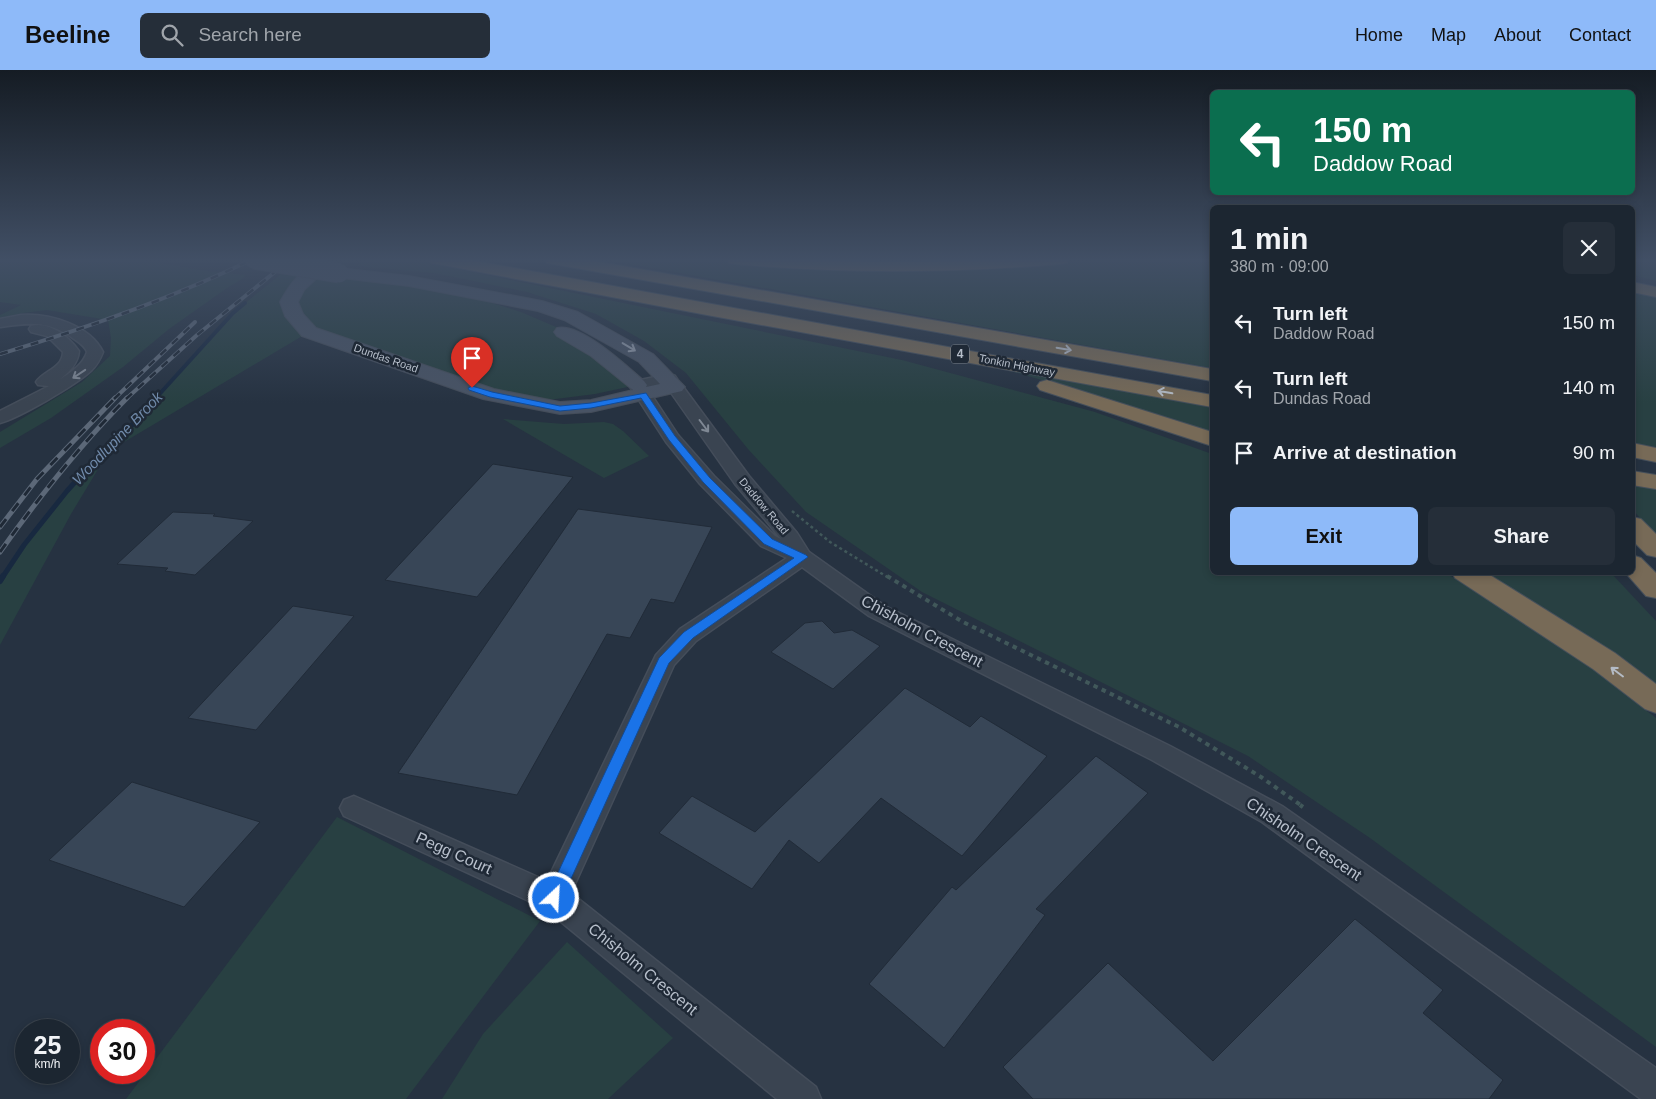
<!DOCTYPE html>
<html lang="en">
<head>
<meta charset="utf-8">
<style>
	:root { --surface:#1c2631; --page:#252e39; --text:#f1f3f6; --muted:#a0a5ab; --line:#3a434d; --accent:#8ebaf9 }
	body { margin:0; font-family:Arial,sans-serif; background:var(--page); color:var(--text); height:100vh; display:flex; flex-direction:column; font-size:19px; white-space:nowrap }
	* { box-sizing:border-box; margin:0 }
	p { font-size:16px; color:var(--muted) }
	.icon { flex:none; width:28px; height:28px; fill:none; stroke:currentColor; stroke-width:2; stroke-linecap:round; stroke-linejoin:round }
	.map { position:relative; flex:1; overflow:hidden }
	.panel { position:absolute; left:1210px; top:135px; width:425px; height:370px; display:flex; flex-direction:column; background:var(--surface); border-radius:8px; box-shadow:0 2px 8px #0003,0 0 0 1px var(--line) }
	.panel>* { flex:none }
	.top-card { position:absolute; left:1210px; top:20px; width:425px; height:105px; border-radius:8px; box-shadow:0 2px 8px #0003,0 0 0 1px var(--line); background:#0b6e4f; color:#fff; overflow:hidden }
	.speed { position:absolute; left:15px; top:949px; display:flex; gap:10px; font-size:25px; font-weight:700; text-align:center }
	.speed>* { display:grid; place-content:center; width:65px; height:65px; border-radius:50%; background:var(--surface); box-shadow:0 2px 8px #0003,0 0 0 1px var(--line); line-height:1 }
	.speed small { font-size:12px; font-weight:400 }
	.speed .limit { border:8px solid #d22; background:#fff; color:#111 }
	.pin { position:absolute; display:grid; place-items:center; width:42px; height:42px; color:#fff; margin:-51px -21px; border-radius:50% 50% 50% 0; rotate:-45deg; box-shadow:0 0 5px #0007 }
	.pin .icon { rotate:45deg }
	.me { position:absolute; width:55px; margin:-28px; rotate:25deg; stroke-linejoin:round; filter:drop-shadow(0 0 4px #0008) }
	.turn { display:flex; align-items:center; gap:18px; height:105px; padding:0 20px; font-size:22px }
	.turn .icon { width:65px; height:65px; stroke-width:2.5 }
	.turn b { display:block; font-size:35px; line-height:42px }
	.round { display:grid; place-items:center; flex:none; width:52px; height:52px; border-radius:8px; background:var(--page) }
	.head { display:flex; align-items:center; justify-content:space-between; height:85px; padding:0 20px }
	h1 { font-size:30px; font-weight:700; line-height:38px }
	.primary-button { display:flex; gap:10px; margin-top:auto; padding:10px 20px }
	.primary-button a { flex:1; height:58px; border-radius:8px; background:var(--accent); color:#111; font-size:20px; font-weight:700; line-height:58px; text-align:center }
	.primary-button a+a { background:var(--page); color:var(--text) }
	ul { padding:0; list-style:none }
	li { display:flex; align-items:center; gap:15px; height:65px; padding:0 20px }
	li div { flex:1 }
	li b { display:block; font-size:19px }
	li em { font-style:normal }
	header { display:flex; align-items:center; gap:30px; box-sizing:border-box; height:70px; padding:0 25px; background:var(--accent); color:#111 }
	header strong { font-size:24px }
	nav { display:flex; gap:28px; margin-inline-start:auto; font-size:18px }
	.search { width:350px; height:45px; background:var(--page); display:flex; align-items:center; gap:12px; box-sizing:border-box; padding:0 18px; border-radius:8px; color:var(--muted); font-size:19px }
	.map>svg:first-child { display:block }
</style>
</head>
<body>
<header>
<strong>Beeline</strong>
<div class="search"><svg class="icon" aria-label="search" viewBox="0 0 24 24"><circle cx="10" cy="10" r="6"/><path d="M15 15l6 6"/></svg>Search here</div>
<nav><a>Home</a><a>Map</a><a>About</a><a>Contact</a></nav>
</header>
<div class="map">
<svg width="1656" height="1029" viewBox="0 0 1656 1029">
	<rect width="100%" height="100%" fill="#263241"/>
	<g fill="#284042">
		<path d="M0 189H138L206 201 246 205 242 209 227 218 169 259 123 297 51 348 0 378V362L82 312 110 286 111 268 108 250 47 240 23 243 0 248V245L21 235 0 232Z"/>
		<path d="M369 189H408L902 290 1095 342 1212 384V502L1446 503 1567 579 1656 648V977L1370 768 1248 686 922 522 806 442 748 379 686 303 644 271 596 244 527 222 434 203 356 196Z"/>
		<path d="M602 189H706L820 199 896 201 1038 196 1098 189H1212V298Z"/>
		<path d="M1633 189H1656V211L1633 205Z"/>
		<path d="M292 195 463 224 521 242 556 257 598 282 637 315 595 324 532 332 309 262 109 381 71 444 0 575V511L24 475 67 421 104 380 132 355 233 243Z"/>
		<path d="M1632 220 1656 226V377L1633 373Z"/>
		<path d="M980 292 1212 338V363L1174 349Z"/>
		<path d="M503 349 564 354 604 352 613 354 623 361 649 386 604 408Z"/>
		<path d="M1633 414 1656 419V466L1633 440Z"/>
		<path d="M1484 503H1611L1656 551V617L1593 571Z"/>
		<path d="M337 747 540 851 406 1029H126Z"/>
		<path d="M567 872 673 968 608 1029H442L483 964Z"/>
	</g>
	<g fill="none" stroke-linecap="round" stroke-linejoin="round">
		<path stroke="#182940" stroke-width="4" d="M155 329 233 243 245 233"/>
		<path stroke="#182940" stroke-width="5" d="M2 508 24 475 67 421 104 380 132 355 156 328"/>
		<path stroke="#182940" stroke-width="6" d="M0 511 3 506"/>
	</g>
	<g fill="#384657" stroke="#212b38">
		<path d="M493 394 573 407 477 527 385 510Z"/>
		<path d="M578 439 712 457 674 533 651 529 630 568 607 564 517 725 398 703Z"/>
		<path d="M173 442 215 444 213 446 253 451 195 505 165 501 168 498 117 494Z"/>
		<path d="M293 536 354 546 256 660 188 648Z"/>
		<path d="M822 551 834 563 852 560 880 576 833 619 771 582 805 553Z"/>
		<path d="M905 618 970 657 981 646 1047 686 962 786 881 728 819 793 789 770 752 819 659 763 692 726 755 762Z"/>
		<path d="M1096 686 1148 723 1036 839 1045 845 944 978 869 914 952 817 956 820Z"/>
		<path d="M132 712 260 752 184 837 49 790Z"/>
		<path d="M1355 849 1443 920 1423 943 1503 1010 1489 1029H1033L1003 997 1108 893 1213 991Z"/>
	</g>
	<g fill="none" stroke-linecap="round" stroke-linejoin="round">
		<g stroke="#444d5a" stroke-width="3">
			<g id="minor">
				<path d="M21 245C49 243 90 255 103 282 100 290 97 295 91 301 76 315 19 348 0 353V341L49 316 38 315 36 312C44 300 62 299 63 282L47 266 31 262 29 259 31 256C49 251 69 267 79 281 78 294 69 302 59 310 70 303 83 295 87 282 84 274 76 271 70 266 45 250 28 253 0 257V249Z"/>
				<path d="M669 304 675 306 677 309 675 312 681 314 749 406 797 463 809 482 885 536 1170 676 1282 736 1656 998V1029H1641L1262 752 1152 690 869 546 802 497 696 571 674 595 571 823 816 1017 821 1029H777L544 838 344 746 340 738 344 730 354 726 547 811 656 585 680 559 787 488 761 476 700 414 666 372 629 315 631 312ZM669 314 667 317 735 414 781 469 775 466 714 406 678 365 647 318Z"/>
			</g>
		</g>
		<g stroke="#444d5a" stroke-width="2">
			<path id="secondary" d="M339 198 409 206 542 231 578 242 653 284 685 317 682 321 591 342 560 344 483 329 302 266 285 246 280 232C288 218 299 197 317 201L320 205 304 220 298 232 303 244 316 258 494 319 560 332 591 330 633 320 591 286 557 266 554 262 557 258C580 252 627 296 644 311L647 315 646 317 660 314 639 292 564 250 538 241 409 216 333 207 330 203 333 199Z"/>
		</g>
		<g stroke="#454f5b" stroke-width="2">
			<g id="motorway">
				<path d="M429 189H465L1212 325V337L707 245 437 194 431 193Z"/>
				<path d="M545 189H583L1212 299V311L553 194 547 193Z"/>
				<path d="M727 189 898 192 1069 189 1067 193 1061 194C952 203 844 204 735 194L729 193Z"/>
				<path d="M1632 212 1656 217V227L1632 222Z"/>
				<path d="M1047 310 1212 362V376L1040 320 1037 316 1040 312Z"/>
				<path d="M1632 373 1656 378V392L1632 387Z"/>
				<path d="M1632 401 1656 405V419L1632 415Z"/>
				<path d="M1632 447 1641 449 1656 464V487L1647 485 1632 470Z"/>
				<path d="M1632 485 1641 488 1656 503V528L1646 526 1625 502H1632Z"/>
				<path d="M1452 502H1485L1615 583 1656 614V643L1645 639 1593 599 1455 508Z"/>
			</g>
		</g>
		<path stroke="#41585a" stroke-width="2.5" stroke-dasharray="3 3" stroke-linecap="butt" d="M792 441 830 472 889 508"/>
		<path stroke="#41585a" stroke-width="4" stroke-dasharray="4.5 4.5" stroke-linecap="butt" d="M887 506 963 552 1179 657 1261 707 1302 736"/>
		<path stroke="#41585a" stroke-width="4.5" stroke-dasharray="5.5 5.5" stroke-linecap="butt" d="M1300 735 1303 737"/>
		<use href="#minor" fill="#3a4451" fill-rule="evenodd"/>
		<use href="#secondary" fill="#485364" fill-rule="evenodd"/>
		<use href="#motorway" fill="#776a57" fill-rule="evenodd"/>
		<g stroke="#5c6878" stroke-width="4">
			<g id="rail-far1">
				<path d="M0 284C87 258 171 229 253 189"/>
				<path d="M114 329 195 252"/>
				<path d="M126 329 197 265 291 189"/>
			</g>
		</g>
		<g stroke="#5c6878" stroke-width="5">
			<g id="rail">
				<path d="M0 457 37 409 115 328"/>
				<path d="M0 482C39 427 79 376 127 328"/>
			</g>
		</g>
		<use href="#rail-far1" stroke="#1f2936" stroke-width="2.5" stroke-dasharray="8" stroke-linecap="butt"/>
		<use href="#rail" stroke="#1f2936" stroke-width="3" stroke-dasharray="10" stroke-linecap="butt"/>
		<g stroke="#444d5a" stroke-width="21" stroke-linecap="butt">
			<path id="secondary-bridge" d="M254 189 339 203"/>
		</g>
		<use href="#secondary-bridge" stroke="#485364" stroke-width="19"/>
	</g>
	<defs><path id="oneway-shaft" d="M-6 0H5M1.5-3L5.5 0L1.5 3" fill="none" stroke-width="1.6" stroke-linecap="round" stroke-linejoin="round" transform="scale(1.25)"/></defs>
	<use stroke="#9099a7" href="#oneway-shaft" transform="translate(629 277) rotate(31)"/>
	<g stroke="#b4bbc5">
		<use href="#oneway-shaft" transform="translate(1064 279) rotate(10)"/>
		<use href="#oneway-shaft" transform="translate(1165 322) rotate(-170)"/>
		<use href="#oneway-shaft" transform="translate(1617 602) rotate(-143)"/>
	</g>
	<g stroke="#7f8894">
		<use href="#oneway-shaft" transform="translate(79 304) rotate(146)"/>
		<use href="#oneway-shaft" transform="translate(704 356) rotate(53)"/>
	</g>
	<linearGradient id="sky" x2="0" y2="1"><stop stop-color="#151c24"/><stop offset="0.57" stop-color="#414f65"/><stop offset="1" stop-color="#414f65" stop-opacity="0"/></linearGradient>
	<rect width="1656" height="333" fill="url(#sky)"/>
	<path fill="#1a73e8" stroke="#114b97" d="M472 316 492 322 560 336 591 333 646 323 675 366 710 408 772 469 806 485 808 487 693 568 669 593 560 833 554 835 549 833 546 828 659 588 684 562 794 488 764 474 703 412 669 370 641 328 591 338 560 341 490 327 469 320 468 318Z"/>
	<g text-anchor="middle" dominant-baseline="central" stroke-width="5" stroke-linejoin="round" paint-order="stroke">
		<g font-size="11" fill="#b7bfcb" stroke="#1f2936">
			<text transform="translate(386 288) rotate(19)">Dundas Road</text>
			<text transform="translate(1017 295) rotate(11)">Tonkin Highway</text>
			<text transform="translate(764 436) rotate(50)">Daddow Road</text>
		</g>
		<rect fill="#1f2936" stroke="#89929e" stroke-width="1" x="951" y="274.5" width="18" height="19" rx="4"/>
		<g font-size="12" font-weight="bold" fill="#b7bfcb">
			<text x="960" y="284">4</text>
		</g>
		<g font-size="15" font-style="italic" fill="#708aaa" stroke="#1f2936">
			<text transform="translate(117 368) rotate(-46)">Woodlupine Brook</text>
		</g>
		<g font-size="16" fill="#b7bfcb" stroke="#1f2936">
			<text transform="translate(922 561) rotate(28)">Chisholm Crescent</text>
			<text transform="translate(1304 769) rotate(34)">Chisholm Crescent</text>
			<text transform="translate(454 783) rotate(24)">Pegg Court</text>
			<text transform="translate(643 899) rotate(39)">Chisholm Crescent</text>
		</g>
	</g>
</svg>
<div class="speed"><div>25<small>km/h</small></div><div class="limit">30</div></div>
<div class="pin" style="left:472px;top:318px;background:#d93025"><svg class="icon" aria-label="arrive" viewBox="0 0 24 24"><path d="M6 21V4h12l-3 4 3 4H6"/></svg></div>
<svg class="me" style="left:554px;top:828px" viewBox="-20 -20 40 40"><circle r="17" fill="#1a73e8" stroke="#fff" stroke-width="3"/><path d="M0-11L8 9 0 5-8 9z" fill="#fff"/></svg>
<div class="top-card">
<div class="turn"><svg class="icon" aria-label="left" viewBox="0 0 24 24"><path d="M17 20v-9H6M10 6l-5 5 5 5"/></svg><div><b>150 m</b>Daddow Road</div></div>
</div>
<section class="panel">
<div class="head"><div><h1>1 min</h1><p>380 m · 09:00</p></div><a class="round"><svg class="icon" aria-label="close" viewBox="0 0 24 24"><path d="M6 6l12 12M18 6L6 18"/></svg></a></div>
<ul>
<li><svg class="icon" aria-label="left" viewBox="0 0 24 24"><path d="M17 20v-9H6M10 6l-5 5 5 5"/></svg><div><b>Turn left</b><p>Daddow Road</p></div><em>150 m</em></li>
<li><svg class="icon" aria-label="left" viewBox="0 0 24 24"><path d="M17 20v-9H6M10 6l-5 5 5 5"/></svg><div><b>Turn left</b><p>Dundas Road</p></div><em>140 m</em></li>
<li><svg class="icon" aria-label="arrive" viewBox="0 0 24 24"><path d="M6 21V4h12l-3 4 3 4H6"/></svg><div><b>Arrive at destination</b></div><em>90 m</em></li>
</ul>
<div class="primary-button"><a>Exit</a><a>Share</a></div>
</section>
</div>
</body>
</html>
